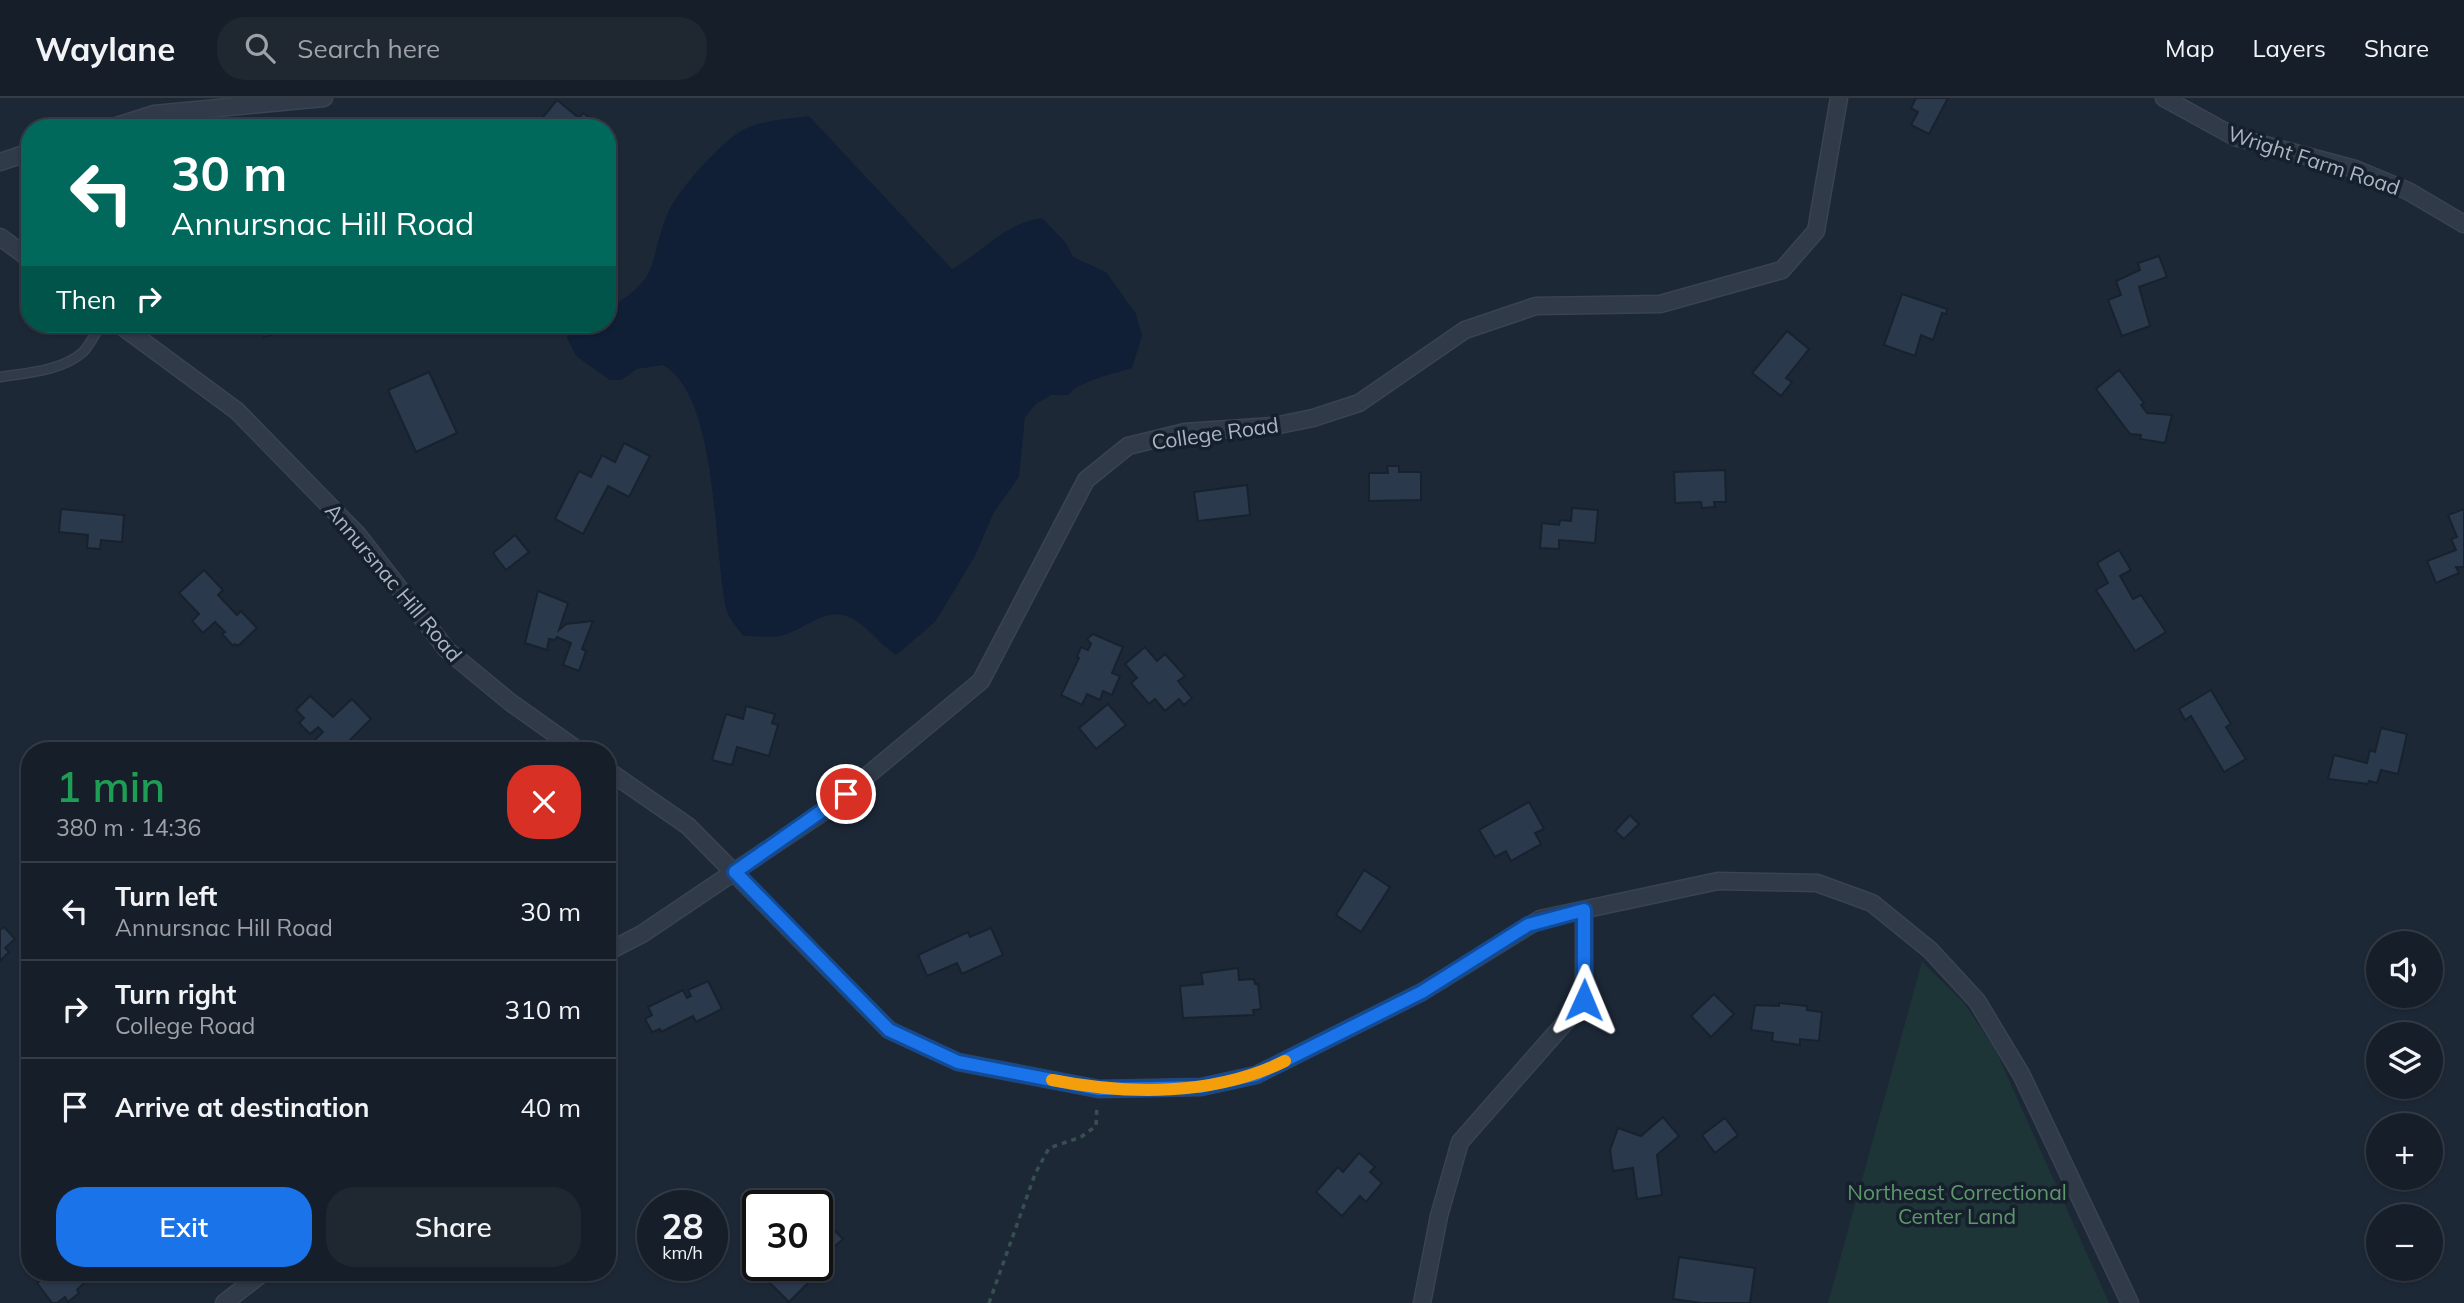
<!DOCTYPE html>
<html lang="en">
<head>
<meta charset="utf-8">
<style>
	:root { --surface:#161e29; --page:#1f2731; --text:#f1f3f6; --muted:#9ea2a8; --line:#353c46; --accent:#1a73e8 }
	body { margin:0; font-family:Mulish,sans-serif; background:var(--page); color:var(--text); height:100vh; display:flex; flex-direction:column; font-size:26px; white-space:nowrap }
	* { box-sizing:border-box; margin:0 }
	p { font-size:23px; color:var(--muted) }
	.icon { flex:none; width:38px; height:38px; fill:none; stroke:currentColor; stroke-width:2; stroke-linecap:round; stroke-linejoin:round }
	.map { position:relative; flex:1; overflow:hidden }
	.sheet { position:absolute; left:21px; top:644px; width:595px; height:539px; display:flex; flex-direction:column; background:var(--surface); border-radius:28px; box-shadow:0 2px 5px #0004,0 0 0 2px var(--line) }
	.sheet>* { flex:none }
	.hud { position:absolute; left:21px; top:21px; width:595px; height:214px; border-radius:28px; box-shadow:0 2px 5px #0004,0 0 0 2px var(--line); background:#00695c; color:#fff; overflow:hidden }
	.tools { position:absolute; left:2366px; top:833px; display:grid; gap:14px }
	.tools a { display:grid; place-items:center; width:77px; height:77px; border-radius:50%; background:var(--surface); box-shadow:0 2px 5px #0004,0 0 0 2px var(--line); font-size:35px }
	.speed { position:absolute; left:637px; top:1092px; display:flex; gap:14px; font-size:35px; font-weight:700; text-align:center }
	.speed>* { display:grid; place-content:center; width:91px; height:91px; border-radius:50%; background:var(--surface); box-shadow:0 2px 5px #0004,0 0 0 2px var(--line); line-height:1 }
	.speed small { font-size:18px; font-weight:400 }
	.speed .limit { border:4px solid #111; border-radius:10px; background:#fff; color:#111 }
	.pin { position:absolute; display:grid; place-items:center; width:60px; height:60px; color:#fff; margin:-30px; border:4px solid #fff; border-radius:50%; box-shadow:0 2px 7px #0007 }
	.me { position:absolute; width:77px; margin:-38px; rotate:1deg; stroke-linejoin:round; filter:drop-shadow(0 0 5px #0008) }
	.turn { display:flex; align-items:center; gap:24px; height:147px; padding:0 35px; font-size:32px }
	.turn .icon { width:91px; height:91px; stroke-width:2.5 }
	.turn b { display:block; font-size:49px; line-height:60px }
	.then { display:flex; align-items:center; height:66px; padding:0 35px; background:#0003; gap:14px; font-size:26px }
	.round { display:grid; place-items:center; flex:none; width:74px; height:74px; border-radius:28px; background:var(--page) }
	.overview { display:flex; align-items:center; justify-content:space-between; height:119px; padding:0 35px }
	h1 { font-size:42px; font-weight:600; line-height:52px; color:#1e9e55 }
	.primary-button { display:flex; gap:14px; margin-top:auto; padding:14px 35px }
	.primary-button a { flex:1; height:80px; border-radius:28px; background:var(--accent); color:#fff; font-size:28px; font-weight:600; line-height:80px; text-align:center }
	.primary-button a+a { background:var(--page); color:var(--text) }
	ul { padding:0; list-style:none }
	li { display:flex; align-items:center; gap:21px; height:98px; padding:0 35px; border-top:2px solid var(--line) }
	li div { flex:1 }
	li b { display:block; font-size:26px }
	li em { font-style:normal }
	header { display:flex; align-items:center; gap:42px; box-sizing:border-box; height:98px; padding:0 35px; background:var(--surface); border-bottom:2px solid var(--line) }
	header strong { font-size:33px }
	nav { display:flex; gap:38px; margin-inline-start:auto; font-size:24px }
	.search { width:490px; height:63px; background:var(--page); display:flex; align-items:center; gap:18px; box-sizing:border-box; padding:0 24px; border-radius:28px; color:var(--muted); font-size:26px }
	.map>svg:first-child { display:block }
</style>
</head>
<body>
<header>
<strong>Waylane</strong>
<div class="search"><svg class="icon" aria-label="search" viewBox="0 0 24 24"><circle cx="10" cy="10" r="6"/><path d="M15 15l6 6"/></svg>Search here</div>
<nav><a>Map</a><a>Layers</a><a>Share</a></nav>
</header>
<div class="map">
<svg width="2464" height="1205" viewBox="0 0 2464 1205">
	<rect width="100%" height="100%" fill="#1d2837"/>
	<path fill="#1e3538" d="M1922 864 1964 905 1995 951 2109 1205H1828Z"/>
	<path fill="#101f35" d="M809 18 952 171C983 154 1005 125 1042 120L1066 145 1073 159 1106 174 1136 216 1142 238 1132 270C1117 275 1075 284 1069 297H1051L1036 306 1025 319 1019 379 994 414 975 458 935 524 896 557C880 547 871 532 855 522 827 505 807 532 780 538 769 540 755 538 743 538 737 529 728 520 726 510 713 451 719 299 663 267L637 271 621 282H610L576 258 567 240 569 226H607V211C662 180 647 167 667 117 676 94 720 45 741 33 760 22 788 21 809 18Z"/>
	<g fill="#2b394c" stroke="#18212e" stroke-width="2">
		<path d="M1916 0H1948L1929 36 1911 27 1918 14 1911 10Z"/>
		<path d="M557 2 579 20 583 15 590 20 582 30H534Z"/>
		<path d="M2159 158 2167 179 2139 189 2150 228 2122 238 2108 202 2121 197 2116 183 2140 172 2138 165Z"/>
		<path d="M1902 196 1947 211 1946 216 1942 215 1933 242 1921 237 1915 258 1884 247Z"/>
		<path d="M261 226H293L294 231 264 239Z"/>
		<path d="M1787 233 1809 251 1786 280 1792 284 1781 298 1752 275Z"/>
		<path d="M2119 272 2144 305 2141 307 2147 315 2172 317 2165 345 2140 341 2141 337 2130 336 2096 291Z"/>
		<path d="M429 274 457 335 416 354 388 292Z"/>
		<path d="M624 345 650 358 629 399 608 388 583 436 555 421 579 373 591 379 602 357 615 364Z"/>
		<path d="M1387 368H1399V374H1421V402L1369 403V375H1388Z"/>
		<path d="M1725 372 1726 404H1714L1715 409 1702 410 1701 404 1675 405 1674 374Z"/>
		<path d="M1247 387 1250 417 1198 423 1194 394Z"/>
		<path d="M1572 410 1598 412 1595 445 1559 442V451L1540 450 1542 425 1559 427 1560 422 1571 423Z"/>
		<path d="M61 411 124 417 122 444 101 442 100 451 87 450 88 437 59 434Z"/>
		<path d="M2464 411V469H2456L2459 475 2436 485 2427 463 2456 452 2451 441 2457 439 2448 417Z"/>
		<path d="M515 437 529 454 506 472 493 455Z"/>
		<path d="M2119 452 2131 472 2120 478 2133 501 2141 497 2166 534 2135 553 2096 492 2108 485 2097 465Z"/>
		<path d="M204 472 223 492 218 497 237 517 241 513 257 530 238 548 235 546 233 548 222 536 225 534 215 524 203 535 192 523 199 516 179 495Z"/>
		<path d="M538 493 568 505 559 532 566 526 593 523 582 551 586 553 579 573 563 567 571 545 557 539 555 542 549 541 547 552 525 545Z"/>
		<path d="M1093 536 1123 549 1112 575 1120 578 1112 597 1103 593 1100 602 1087 596 1082 607 1061 597 1079 560 1077 559 1081 549 1088 552 1091 546 1087 541Z"/>
		<path d="M1145 549 1157 563 1165 556 1185 578 1178 583 1192 600 1184 607 1179 601 1165 613 1155 601 1149 606 1131 585 1137 580 1125 566Z"/>
		<path d="M2211 592 2231 626 2226 629 2246 661 2224 674 2191 618 2185 622 2179 611Z"/>
		<path d="M310 598 333 619 352 601 371 621 339 653H319L312 645 323 634 318 629 310 636 299 625 304 620 296 612Z"/>
		<path d="M1108 606 1126 627 1096 651 1079 630Z"/>
		<path d="M746 608 775 616 772 625 778 627 769 658 737 649 732 667 712 662 726 616 743 621Z"/>
		<path d="M2381 630 2407 636 2398 676 2381 672 2377 685 2369 683 2368 686 2328 681 2334 657 2367 665 2370 652 2375 654Z"/>
		<path d="M1529 704 1544 731 1535 735 1541 746 1511 763 1506 753 1495 759 1479 732Z"/>
		<path d="M1630 717 1639 726 1624 741 1615 733Z"/>
		<path d="M1364 772 1390 789 1361 834 1336 817Z"/>
		<path d="M4 829 15 841 5 850 9 854 0 863V832Z"/>
		<path d="M991 830 1003 857 962 876 957 865 927 878 918 857 968 834 970 839Z"/>
		<path d="M1238 870 1239 882 1254 881 1255 886H1258L1261 911 1253 912 1254 917 1183 920 1180 888 1203 886 1201 875Z"/>
		<path d="M708 883 722 911 696 924 693 918 661 934 660 931 652 934 645 921 652 917 648 909 683 892 687 900 691 898 688 892Z"/>
		<path d="M1714 896 1734 916 1711 939 1691 918Z"/>
		<path d="M1779 905 1807 908V912L1822 914 1819 943 1800 941V947L1772 943 1773 935 1751 932 1755 907 1779 908Z"/>
		<path d="M1663 1019 1679 1038 1657 1057 1662 1097 1637 1101 1633 1070 1613 1073 1610 1052 1618 1030 1641 1038Z"/>
		<path d="M1725 1020 1738 1037 1715 1055 1702 1037Z"/>
		<path d="M1359 1055 1375 1069 1370 1074 1382 1085 1366 1104 1360 1098 1342 1118 1316 1094 1338 1069 1343 1074Z"/>
		<path d="M823 1121 843 1141 827 1155 825 1168 789 1204 762 1177 772 1167H817V1129Z"/>
		<path d="M1679 1159 1755 1170 1750 1205H1702L1673 1201Z"/>
		<path d="M51 1174H95L77 1192 79 1195 68 1204 65 1199 57 1205H52L37 1185Z"/>
	</g>
	<g fill="none" stroke-linecap="round" stroke-linejoin="round">
		<g stroke="#394351" stroke-width="11">
			<path id="lane" d="M0 279C26 275 62 273 83 254 90 247 96 234 101 226"/>
		</g>
		<g stroke="#394351" stroke-width="19">
			<g id="street">
				<path d="M2164 0 2235 39 2355 71 2408 93 2464 126"/>
				<path d="M110 30 154 16 324 0"/>
				<path d="M0 64 30 54"/>
				<path d="M0 139 30 161"/>
				<path d="M119 226 237 313 358 437 447 552 510 604 579 653"/>
				<path d="M607 672 688 728 889 932 958 964 1099 991 1201 989 1256 977 1422 894 1540 821 1718 783 1817 785 1872 805 1930 852 1977 903 2021 976 2130 1205"/>
				<path d="M607 854 642 836 826 712 981 583 1086 382 1128 348 1185 334 1274 328 1313 320 1359 305 1465 232 1536 208 1660 206 1782 172 1816 133 1839 0"/>
				<path d="M224 1205 264 1174"/>
				<path d="M1422 1205 1439 1118 1460 1044 1584 903V812"/>
			</g>
		</g>
		<path stroke="#374f51" stroke-width="3.5" stroke-dasharray="5 5" stroke-linecap="butt" d="M989 1205 1035 1076 1049 1050 1081 1039 1096 1028 1097 1007"/>
		<use href="#lane" stroke="#303a48" stroke-width="8"/>
		<use href="#street" stroke="#303a48" stroke-width="16"/>
	</g>
	<g fill="none" stroke-linecap="round" stroke-linejoin="round">
		<g stroke="#114b97" stroke-width="18">
			<path id="route" d="M846 696 735 774 889 932 958 964 1099 991 1201 989 1256 977 1422 894 1528 827 1584 812V902"/>
		</g>
		<use href="#route" stroke="#1a73e8" stroke-width="12"/>
		<path stroke="#f59e0b" stroke-width="12" d="M1052 982C1128 997 1214 998 1285 963"/>
	</g>
	<g text-anchor="middle" dominant-baseline="central" stroke-width="7" stroke-linejoin="round" paint-order="stroke">
		<g font-size="21" fill="#a9b4c5" stroke="#161f2c">
			<text transform="translate(2314 62) rotate(18)">Wright Farm Road</text>
			<text transform="translate(1215 335) rotate(-8)">College Road</text>
			<text transform="translate(394 484) rotate(50)">Annursnac Hill Road</text>
		</g>
		<g font-size="21" fill="#5f976c" stroke="#161f2c">
			<text x="1957" y="1094">Northeast Correctional<tspan x="1957" dy="24">Center Land</tspan></text>
		</g>
	</g>
</svg>
<div class="tools">
<a><svg class="icon" aria-label="sound" viewBox="0 0 24 24"><path d="M4 9h4l5-4v14l-5-4H4zM17 9q2 3 0 6"/></svg></a>
<a><svg class="icon" aria-label="layers" viewBox="0 0 24 24"><path d="M12 4l9 5-9 5-9-5zM3 14l9 5 9-5"/></svg></a>
<a>+</a>
<a>−</a>
</div>
<div class="speed"><div>28<small>km/h</small></div><div class="limit">30</div></div>
<div class="pin" style="left:846px;top:696px;background:#d93025"><svg class="icon" aria-label="arrive" viewBox="0 0 24 24"><path d="M6 21V4h12l-3 4 3 4H6"/></svg></div>
<svg class="me" style="left:1584px;top:902px" viewBox="-20 -20 40 40"><path d="M0-17L14 15 0 8-14 15z" fill="#1a73e8" stroke="#fff" stroke-width="4"/></svg>
<div class="hud">
<div class="turn"><svg class="icon" aria-label="left" viewBox="0 0 24 24"><path d="M17 20v-9H6M10 6l-5 5 5 5"/></svg><div><b>30 m</b>Annursnac Hill Road</div></div>
<div class="then">Then<svg class="icon" aria-label="right" viewBox="0 0 24 24"><path d="M7 20v-9h11M14 6l5 5-5 5"/></svg></div>
</div>
<section class="sheet">
<div class="overview"><div><h1>1 min</h1><p>380 m · 14:36</p></div><a class="round" style="background:#d93025;color:#fff"><svg class="icon" aria-label="close" viewBox="0 0 24 24"><path d="M6 6l12 12M18 6L6 18"/></svg></a></div>
<ul>
<li><svg class="icon" aria-label="left" viewBox="0 0 24 24"><path d="M17 20v-9H6M10 6l-5 5 5 5"/></svg><div><b>Turn left</b><p>Annursnac Hill Road</p></div><em>30 m</em></li>
<li><svg class="icon" aria-label="right" viewBox="0 0 24 24"><path d="M7 20v-9h11M14 6l5 5-5 5"/></svg><div><b>Turn right</b><p>College Road</p></div><em>310 m</em></li>
<li><svg class="icon" aria-label="arrive" viewBox="0 0 24 24"><path d="M6 21V4h12l-3 4 3 4H6"/></svg><div><b>Arrive at destination</b></div><em>40 m</em></li>
</ul>
<div class="primary-button"><a>Exit</a><a>Share</a></div>
</section>
</div>
</body>
</html>
